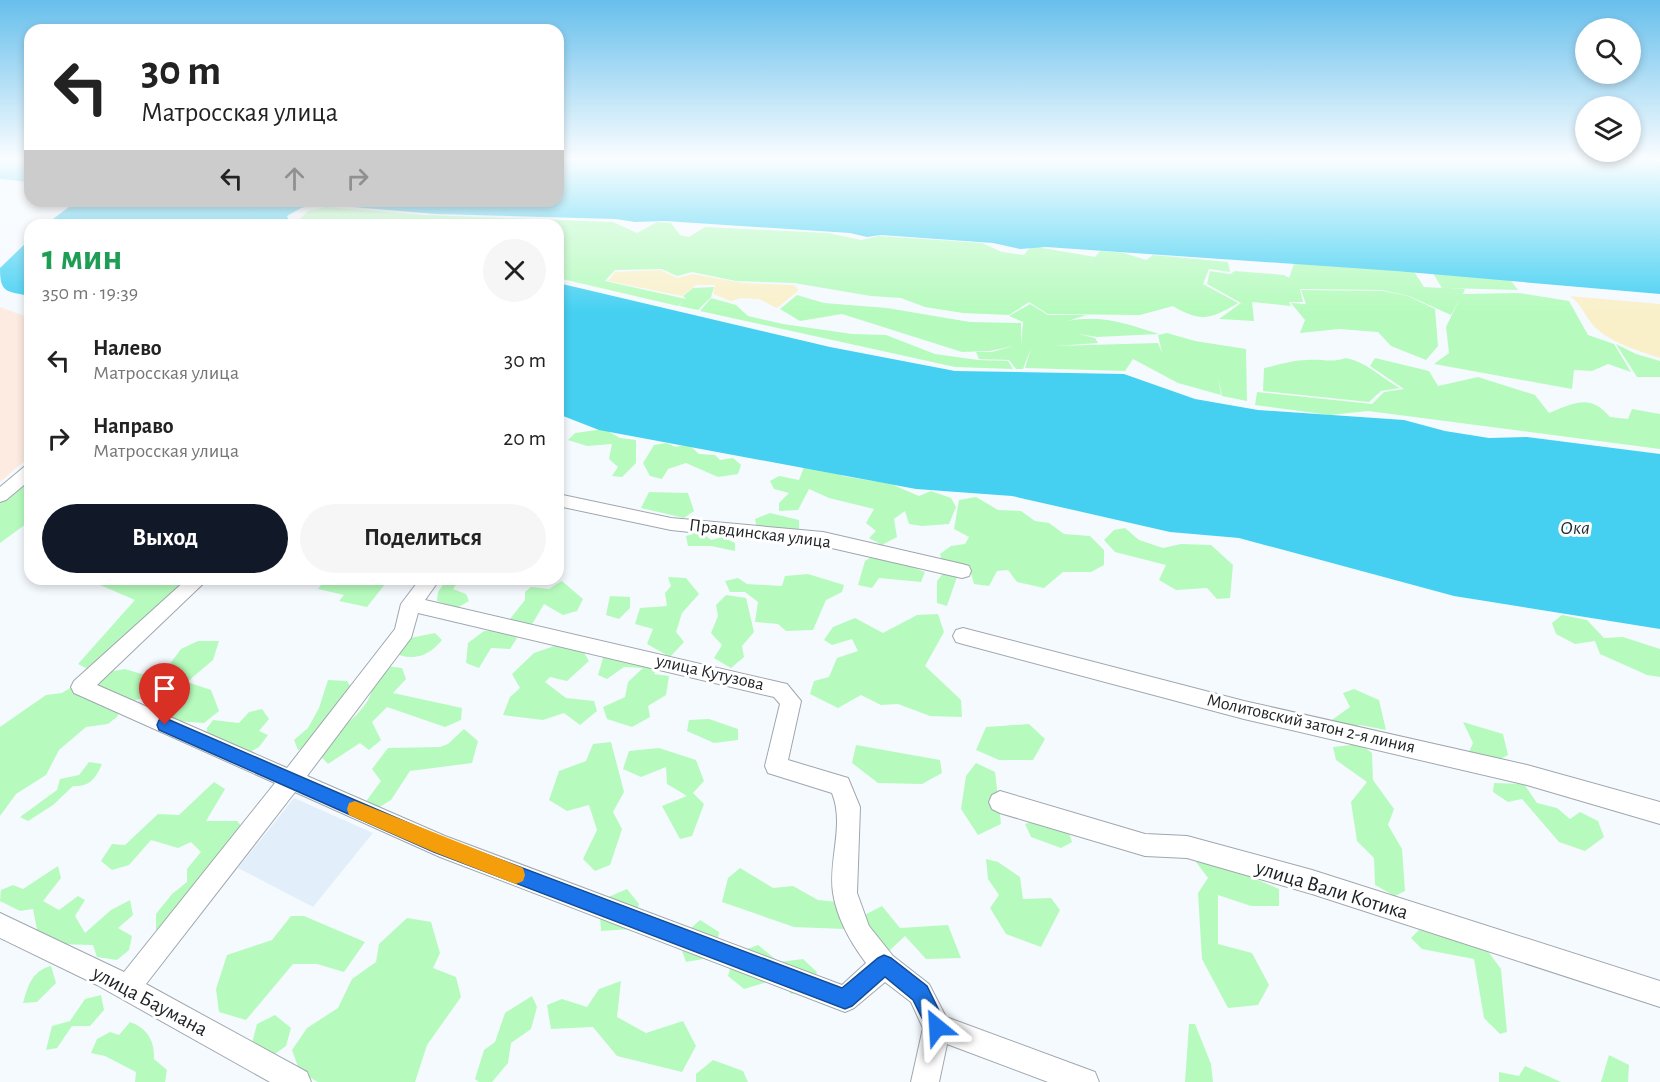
<!DOCTYPE html>
<html lang="ru">
<head>
<meta charset="utf-8">
<style>
	:root { --surface:#fff; --page:#f6f6f6; --text:#222; --muted:#767676; --accent:#111827 }
	body { margin:0; font-family:"Alegreya Sans",sans-serif; background:var(--page); color:var(--text); height:100vh; display:flex; flex-direction:column; font-size:22px; white-space:nowrap }
	* { box-sizing:border-box; margin:0 }
	p { font-size:20px; color:var(--muted) }
	.icon { flex:none; width:33px; height:33px; fill:none; stroke:currentColor; stroke-width:2; stroke-linecap:round; stroke-linejoin:round }
	.map { position:relative; flex:1; overflow:hidden }
	.panel { position:absolute; left:24px; top:219px; width:540px; height:366px; display:flex; flex-direction:column; background:var(--surface); border-radius:18px; box-shadow:0 3px 9px #0003 }
	.panel>* { flex:none }
	.guide { position:absolute; left:24px; top:24px; width:540px; height:183px; border-radius:18px; box-shadow:0 3px 9px #0003; background:#fff; color:var(--text); overflow:hidden }
	.fabs { position:absolute; left:1575px; top:18px; display:grid; gap:12px }
	.fabs a { display:grid; place-items:center; width:66px; height:66px; border-radius:50%; background:var(--surface); box-shadow:0 3px 9px #0003; font-size:30px }
	.pin { position:absolute; display:grid; place-items:center; width:51px; height:51px; color:#fff; margin:-62px -26px; border-radius:50% 50% 50% 0; rotate:-45deg; box-shadow:0 0 6px #0007 }
	.pin .icon { rotate:45deg }
	.me { position:absolute; width:66px; margin:-33px; rotate:333deg; stroke-linejoin:round; filter:drop-shadow(0 0 4px #0008) }
	.turn { display:flex; align-items:center; gap:21px; height:126px; padding:0 18px; font-size:27px }
	.turn .icon { width:78px; height:78px; stroke-width:2.5 }
	.turn b { display:block; font-size:42px; line-height:51px }
	.lanes { display:flex; align-items:center; height:57px; padding:0 18px; background:#0003; justify-content:center; gap:30px; direction:ltr }
	.lanes .off { opacity:.35 }
	.round { display:grid; place-items:center; flex:none; width:63px; height:63px; border-radius:32px; background:var(--page) }
	.overview { display:flex; align-items:center; justify-content:space-between; height:102px; padding:0 18px }
	h1 { font-size:36px; font-weight:700; line-height:45px; color:#1e9e55 }
	.primary-button { display:flex; gap:12px; margin-top:auto; padding:12px 18px }
	.primary-button a { flex:1; height:69px; border-radius:36px; background:var(--accent); color:#fff; font-size:24px; font-weight:700; line-height:69px; text-align:center }
	.primary-button a+a { background:var(--page); color:var(--text) }
	ul { padding:0; list-style:none }
	li { display:flex; align-items:center; gap:18px; height:78px; padding:0 18px }
	li div { flex:1 }
	li b { display:block; font-size:22px }
	li em { font-style:normal }
	.map>svg:first-child { display:block }
</style>
</head>
<body>
<div class="map">
<svg width="1660" height="1082" viewBox="0 0 1660 1082">
	<rect width="100%" height="100%" fill="#f5faff"/>
	<path fill="#e2eef9" d="M294 798 373 833 313 907 238 868Z"/>
	<path fill="#fdebe1" d="M0 307 30 318V456L0 482Z"/>
	<g fill="#b6fbbd">
		<path d="M326 207 425 215 613 222 637 233 657 222 671 223 680 235 689 237 705 227 828 233 861 240 879 236 982 243 1002 252 1024 255 1031 246 1095 257 1100 251 1124 253 1146 260 1153 255 1228 262 1230 272 1209 269 1203 284 1238 303C1211 319 1201 323 1173 306L1140 315 1048 314 1029 302 1009 315 963 313 925 307 901 298 871 296 794 283 736 281 692 272 677 276 662 269 615 270 605 281 686 299 683 296 693 288 714 287 711 297 698 310 679 306 683 301 678 306 558 278V225H343L300 219 308 211Z"/>
		<path d="M1295 261 1413 270 1424 287 1442 288 1431 270 1508 277 1518 290 1447 288 1465 289 1463 294 1519 293 1569 301 1588 335 1614 344 1631 372 1608 364 1592 371 1574 370 1572 389 1434 364 1449 353 1446 327 1460 298 1451 315 1409 296 1382 290 1300 289 1303 302H1289L1291 306 1252 302 1254 321 1219 319 1241 303 1207 284 1210 271 1230 274 1235 271 1284 275 1289 278Z"/>
		<path d="M1301 290 1383 291 1408 296 1435 309 1438 346 1426 360 1391 346 1378 332 1339 329 1300 333 1305 320 1291 303 1306 304Z"/>
		<path d="M797 295 824 303 887 308 970 322 1021 323V345L1023 322 1009 316 1030 304 1048 315H1086L1068 321C1100 314 1128 324 1159 334L1097 337 1078 334 1095 338 1098 343 1055 346 1158 343 1162 353 1158 335 1167 333 1195 341 1246 349 1247 401 1222 396 1218 376 1221 395 1178 383 1133 359 1125 371 1025 368 1031 348 1023 369H1016L1009 360 979 359 976 352H992L1013 346 990 351 962 352 842 314 800 321 780 309Z"/>
		<path d="M711 298 736 305 748 316 783 324 852 334 886 335 935 354 978 360 1008 361 1013 369 955 367 700 311Z"/>
		<path d="M1616 344 1636 354 1660 361V377H1637Z"/>
		<path d="M1346 358C1367 362 1381 378 1400 388L1381 391 1369 402 1263 391 1264 368C1278 365 1293 360 1308 360 1322 359 1332 363 1346 358Z"/>
		<path d="M1375 358 1429 371 1438 386 1478 377 1535 395 1549 413C1574 403 1590 393 1610 417L1628 419 1632 409 1660 414V449L1368 411 1330 415 1255 405 1257 392 1372 404 1384 392 1404 389 1370 366Z"/>
		<path d="M604 429 620 438 636 440V463L622 477 612 476 618 467 609 459 612 444 587 446 568 440 575 433Z"/>
		<path d="M666 443 676 447 688 444 699 454 715 455 720 460 733 458 741 465 738 474 718 477 686 463 668 469 662 479 650 476 643 463 654 445Z"/>
		<path d="M804 467 831 469 843 476 891 484 919 496 931 491 951 498 956 507 949 524 922 526 909 524 905 511 894 519 897 537 882 545 869 538 876 531 866 523 874 509 829 498 809 489 798 510 779 511V503L789 493 774 489 770 481 779 476 799 480Z"/>
		<path d="M30 471V521L0 543V499Z"/>
		<path d="M649 492 688 493 694 511 684 518 641 508Z"/>
		<path d="M976 497 998 510 1021 511 1035 521 1049 523 1064 534 1090 536 1104 550V565L1091 572H1063L1044 588 1017 582 1008 570 997 571 989 586 974 584 970 570 958 574 947 606 937 603V581L945 571 940 554 951 546 965 544 969 537 954 529 959 500Z"/>
		<path d="M770 513 799 520V529L793 536 757 529 755 519Z"/>
		<path d="M1125 528 1139 540 1163 548 1181 544 1211 545 1233 565 1230 598 1217 599 1207 588 1176 590 1159 580 1166 565 1115 552 1104 540 1114 530Z"/>
		<path d="M701 532 711 540 723 537 735 543V551L711 546H688L686 536Z"/>
		<path d="M876 554 925 572 921 582 879 578 872 588 858 585 865 561Z"/>
		<path d="M808 574 844 585 842 592 826 600 813 630 786 631 778 624 755 622 758 602 745 592H730L725 581 738 578 747 584 782 586 785 576Z"/>
		<path d="M668 577 686 578 699 594 682 613 676 632 684 642 670 657 647 644 653 629 635 624 640 608 667 606 665 593 671 586Z"/>
		<path d="M86 579H194L92 671 78 664 135 600Z"/>
		<path d="M326 579H389L367 607 339 601 344 595 318 589Z"/>
		<path d="M447 579H460L453 589 466 594 469 601 457 608 437 601 438 592Z"/>
		<path d="M562 581 583 599 577 611 563 615 544 604 531 626 521 630 510 619 525 600V592L531 587 549 589Z"/>
		<path d="M726 595 746 598 754 632 742 646 744 657 731 668 714 658 722 645 711 633 718 616 716 605Z"/>
		<path d="M610 596 630 597V608L619 619 606 615Z"/>
		<path d="M938 614 944 632 925 666 961 700 962 717 930 716 898 704 881 705 861 695 838 708 810 694 814 681 829 677 837 658 858 651 852 639 832 645 824 640 833 627 855 618 883 633 917 615Z"/>
		<path d="M1562 615 1587 620 1604 638 1623 637 1660 649V677L1647 675 1600 654 1595 641 1575 644 1556 634 1552 623Z"/>
		<path d="M502 630 517 638 510 649 491 648 479 668 466 663 468 643 484 631Z"/>
		<path d="M435 633 442 640C427 658 411 662 389 651L400 640Z"/>
		<path d="M198 641H219L213 660 187 682 211 690 219 711 204 723 162 720 143 711 146 698 164 684 163 673 181 649Z"/>
		<path d="M560 644 583 651 589 661 567 681 550 677 545 682 566 698 594 701 597 711 580 725 564 713 543 720 503 715 510 697 520 688 512 674 534 653Z"/>
		<path d="M616 652 660 662 654 674 669 676 666 695 648 706 650 717 632 727 607 719 603 707 625 697 628 682 643 668 624 667 607 679 598 675 603 658Z"/>
		<path d="M385 666 402 668 406 679 393 693 462 708 461 720 445 727 387 707 372 722 381 740 369 750 360 743 328 764 314 749C331 736 358 718 368 700 377 684 368 682 385 666Z"/>
		<path d="M125 669 145 675 150 689 142 698 117 706 118 716 108 724 86 727 59 750 46 775 16 794 0 816V727L46 695 62 693 91 675Z"/>
		<path d="M328 680 347 681 359 700 309 744 298 750 294 740 308 728 319 708Z"/>
		<path d="M1354 689 1379 700 1386 730 1360 725 1337 731 1329 722 1350 707 1343 693Z"/>
		<path d="M262 709 269 719 259 731 268 735 259 747 243 756 206 740 207 728 213 720 239 723 249 712Z"/>
		<path d="M709 719 738 729V740L714 743 687 731 689 720Z"/>
		<path d="M1463 722 1503 734 1508 755 1489 765 1469 752 1473 743Z"/>
		<path d="M1029 724 1045 739 1033 760H999L976 750 986 727Z"/>
		<path d="M464 729 478 741 472 763 410 771 391 800 373 811 362 807 381 781 372 769 388 748 440 747 448 744Z"/>
		<path d="M611 742 624 792 613 812 622 829 610 865 595 871 583 859 597 830 589 805 567 811 549 800 559 771 586 761 593 744Z"/>
		<path d="M1360 744 1372 753 1373 780 1394 809 1388 825 1402 849 1405 891 1395 896 1375 885 1374 858 1357 841 1351 802 1367 782 1336 760 1333 747Z"/>
		<path d="M856 745 940 760 942 773 922 784 878 783 852 763Z"/>
		<path d="M659 748 696 760 704 781 693 793 704 804 692 836 680 839 662 806 687 796 667 784 666 767 641 777 623 769 629 751Z"/>
		<path d="M89 762 102 764C96 778 90 787 73 786L53 805 28 821 20 817 57 790 60 779 79 775Z"/>
		<path d="M976 763 995 772 1001 824 978 835 961 809 966 776Z"/>
		<path d="M214 782 225 789 206 821H237L247 832 173 926 156 930V914L172 894 187 882V869L201 852 191 842 178 848 151 840 129 865 112 870 101 861 112 844 125 845 158 814 179 815Z"/>
		<path d="M1494 783 1524 784 1537 803 1557 808 1570 819 1580 812 1598 821 1604 837 1585 851 1559 842 1522 799 1508 802 1493 792Z"/>
		<path d="M1045 817 1067 827 1072 842 1061 848 1031 837 1025 824Z"/>
		<path d="M1201 855 1279 889V906H1251L1218 895V944L1252 953 1269 985 1258 1005 1228 1008 1202 959 1198 893 1208 878 1196 862Z"/>
		<path d="M986 859 998 862 1020 877 1023 899 1051 898 1060 910 1041 947 1006 934 990 908 999 895 988 879Z"/>
		<path d="M58 866 61 878 43 901 59 910 78 896 85 900 75 916 85 933 111 910 130 900 133 915 118 928 132 936 129 950 117 960 97 957 93 945 57 944 38 935 33 909 20 911 0 901 1 890 13 885 23 889Z"/>
		<path d="M740 868 773 888 793 886 818 900 838 902 844 929 794 927 722 902 728 878Z"/>
		<path d="M627 889 639 904 631 929 601 931 599 901Z"/>
		<path d="M882 906 900 928 948 925 961 958 926 959 905 936 889 951 859 918Z"/>
		<path d="M291 916H304L365 942 344 972 317 964H293L246 1020 219 1012 216 989 227 955 272 940Z"/>
		<path d="M407 918 431 922 440 953 433 968 456 977 461 997 427 1045 415 1082H318L300 1072 292 1050 307 1028 338 1008 352 979 376 962 379 944Z"/>
		<path d="M700 920 719 932 715 957 686 962 678 940Z"/>
		<path d="M1419 930 1487 950 1501 969 1507 1032 1500 1034 1484 1018 1474 959 1422 949 1411 938Z"/>
		<path d="M758 945 779 962 803 959 817 972 810 990 791 994 778 979 744 989 728 976 734 954Z"/>
		<path d="M51 966 56 983 37 1002 23 1003C28 985 32 971 51 966Z"/>
		<path d="M621 981 617 1017 646 1033 683 1021 696 1046 682 1072 617 1056 593 1027 551 1029 547 1005 562 999 587 1007 599 989Z"/>
		<path d="M101 995 104 1010 90 1026H72L57 1048 46 1050 52 1026 70 1021 85 999Z"/>
		<path d="M532 996 537 1007 531 1029 511 1043 508 1063 492 1082H479L475 1079 484 1050 495 1042 505 1013Z"/>
		<path d="M275 1015 291 1028 286 1046 272 1056 251 1047 257 1024Z"/>
		<path d="M130 1022C147 1028 155 1041 154 1059L167 1070 165 1082H135L136 1072 105 1056 91 1053 97 1039 110 1032 119 1035Z"/>
		<path d="M1189 1024H1195L1211 1064 1213 1082H1185Z"/>
		<path d="M1609 1055 1629 1065 1628 1082H1601Z"/>
		<path d="M713 1060 743 1071 748 1082H696V1074Z"/>
		<path d="M1525 1066 1561 1082H1499V1072L1519 1076Z"/>
	</g>
	<g fill="#f9f0ca">
		<path d="M661 270 677 278 693 274 743 283 794 285 799 290 777 308 759 299 741 298 731 301 713 294 715 285H696L682 296 608 281 615 272Z"/>
		<path d="M1570 296 1660 304V358C1639 351 1608 342 1593 325 1584 314 1581 304 1570 296Z"/>
	</g>
	<g fill="#45d0f2">
		<path d="M0 160H30V182L0 179Z"/>
		<path d="M558 160H1660V294L1396 271 1046 247 1020 249 993 243 881 235 867 237 850 233 665 221 635 222 616 219 435 214 318 204 301 208 287 216 290 223 300 225H45L77 201H558Z"/>
		<path d="M30 239V296C7 291 0 294 0 268Z"/>
		<path d="M558 283 830 347 955 371 1124 374 1195 399 1258 410 1404 420 1445 431 1489 438 1527 437 1660 454V629L1454 596 1239 538 1170 532 1012 496 916 489 599 430 558 414Z"/>
	</g>
	<g fill="none" stroke-linecap="round" stroke-linejoin="round">
		<g stroke="#9fa7ae" stroke-width="2">
			<g id="minor">
				<path d="M30 465V480L6 500 0 502V487L24 467Z"/>
				<path d="M558 494 671 518 823 532 962 564 969 566 971 571 969 576 962 578 823 546 671 530 558 506Z"/>
				<path d="M187 579H208L97 685 287 768 395 629 401 604 420 579H440L425 600 787 684 801 701 788 760 848 778 860 807 857 893 869 926 893 956 929 984 946 1017 1095 1072 1099 1082H1048L947 1044 939 1082H911L923 1028 911 1002 885 982 854 1008 845 1012 440 857 295 792 146 984 307 1072 311 1082H270L97 985 0 938V913L124 972 275 783 74 693 71 687 74 681ZM418 613 774 697 780 704 765 766 768 773 832 793C845 825 828 860 833 893 837 919 851 943 866 963L842 985 445 836 307 776 411 638Z"/>
				<path d="M963 628 1244 701 1527 765 1660 802V824L1527 785 1244 719 963 644 956 642 953 636 956 630Z"/>
				<path d="M1000 791 1145 834 1187 836 1312 870 1660 981V1007L1312 894 1187 858 1145 856 1000 813 992 809 989 802 992 795Z"/>
			</g>
		</g>
		<use href="#minor" fill="#fff" fill-rule="evenodd"/>
	</g>
	<linearGradient id="sky" x2="0" y2="1"><stop stop-color="#67bfec"/><stop offset="0.51" stop-color="#fafdff"/><stop offset="1" stop-color="#fafdff" stop-opacity="0"/></linearGradient>
	<rect width="1660" height="312" fill="url(#sky)"/>
	<path fill="#1a73e8" stroke="#114b97" stroke-width="1.5" d="M165 718 443 838 842 988 878 958 884 955 891 958 927 986 947 1027 945 1034 937 1037 930 1034 913 1000 885 977 852 1006 845 1009 434 852 159 730 157 725 159 720Z"/>
	<path fill="#f59e0b" d="M355 801 523 868 525 875 523 881 516 884 434 852 349 815 347 809 349 803Z"/>
	<g text-anchor="middle" dominant-baseline="central" stroke-width="6" stroke-linejoin="round" paint-order="stroke">
		<g font-size="18" fill="#212427" stroke="#fff">
			<text transform="translate(760 534) rotate(7)">Правдинская улица</text>
			<text transform="translate(710 673) rotate(13)">улица Кутузова</text>
			<text transform="translate(1311 724) rotate(13)">Молитовский затон 2-я линия</text>
		</g>
		<g font-size="20" font-style="italic" fill="#172e34" stroke="#fff">
			<text x="1575" y="528">Ока</text>
		</g>
		<g font-size="21" fill="#212427" stroke="#fff">
			<text transform="translate(1332 890) rotate(17)">улица Вали Котика</text>
			<text transform="translate(150 1001) rotate(28)">улица Баумана</text>
		</g>
	</g>
</svg>
<div class="fabs">
<a><svg class="icon" aria-label="search" viewBox="0 0 24 24"><circle cx="10" cy="10" r="6"/><path d="M15 15l6 6"/></svg></a>
<a><svg class="icon" aria-label="layers" viewBox="0 0 24 24"><path d="M12 4l9 5-9 5-9-5zM3 14l9 5 9-5"/></svg></a>
</div>
<div class="pin" style="left:165px;top:725px;background:#d93025"><svg class="icon" aria-label="arrive" viewBox="0 0 24 24"><path d="M6 21V4h12l-3 4 3 4H6"/></svg></div>
<svg class="me" style="left:937px;top:1027px" viewBox="-20 -20 40 40"><path d="M0-17L14 15 0 8-14 15z" fill="#1a73e8" stroke="#fff" stroke-width="4"/></svg>
<div class="guide">
<div class="turn"><svg class="icon" aria-label="left" viewBox="0 0 24 24"><path d="M17 20v-9H6M10 6l-5 5 5 5"/></svg><div><b>30 m</b>Матросская улица</div></div>
<div class="lanes"><svg class="icon" aria-label="left" viewBox="0 0 24 24"><path d="M17 20v-9H6M10 6l-5 5 5 5"/></svg><svg class="icon off" aria-label="ahead" viewBox="0 0 24 24"><path d="M12 20V5M6 11l6-6 6 6"/></svg><svg class="icon off" aria-label="right" viewBox="0 0 24 24"><path d="M7 20v-9h11M14 6l5 5-5 5"/></svg></div>
</div>
<section class="panel">
<div class="overview"><div><h1>1 мин</h1><p>350 m · 19:39</p></div><a class="round"><svg class="icon" aria-label="close" viewBox="0 0 24 24"><path d="M6 6l12 12M18 6L6 18"/></svg></a></div>
<ul>
<li><svg class="icon" aria-label="left" viewBox="0 0 24 24"><path d="M17 20v-9H6M10 6l-5 5 5 5"/></svg><div><b>Налево</b><p>Матросская улица</p></div><em>30 m</em></li>
<li><svg class="icon" aria-label="right" viewBox="0 0 24 24"><path d="M7 20v-9h11M14 6l5 5-5 5"/></svg><div><b>Направо</b><p>Матросская улица</p></div><em>20 m</em></li>
</ul>
<div class="primary-button"><a>Выход</a><a>Поделиться</a></div>
</section>
</div>
</body>
</html>
